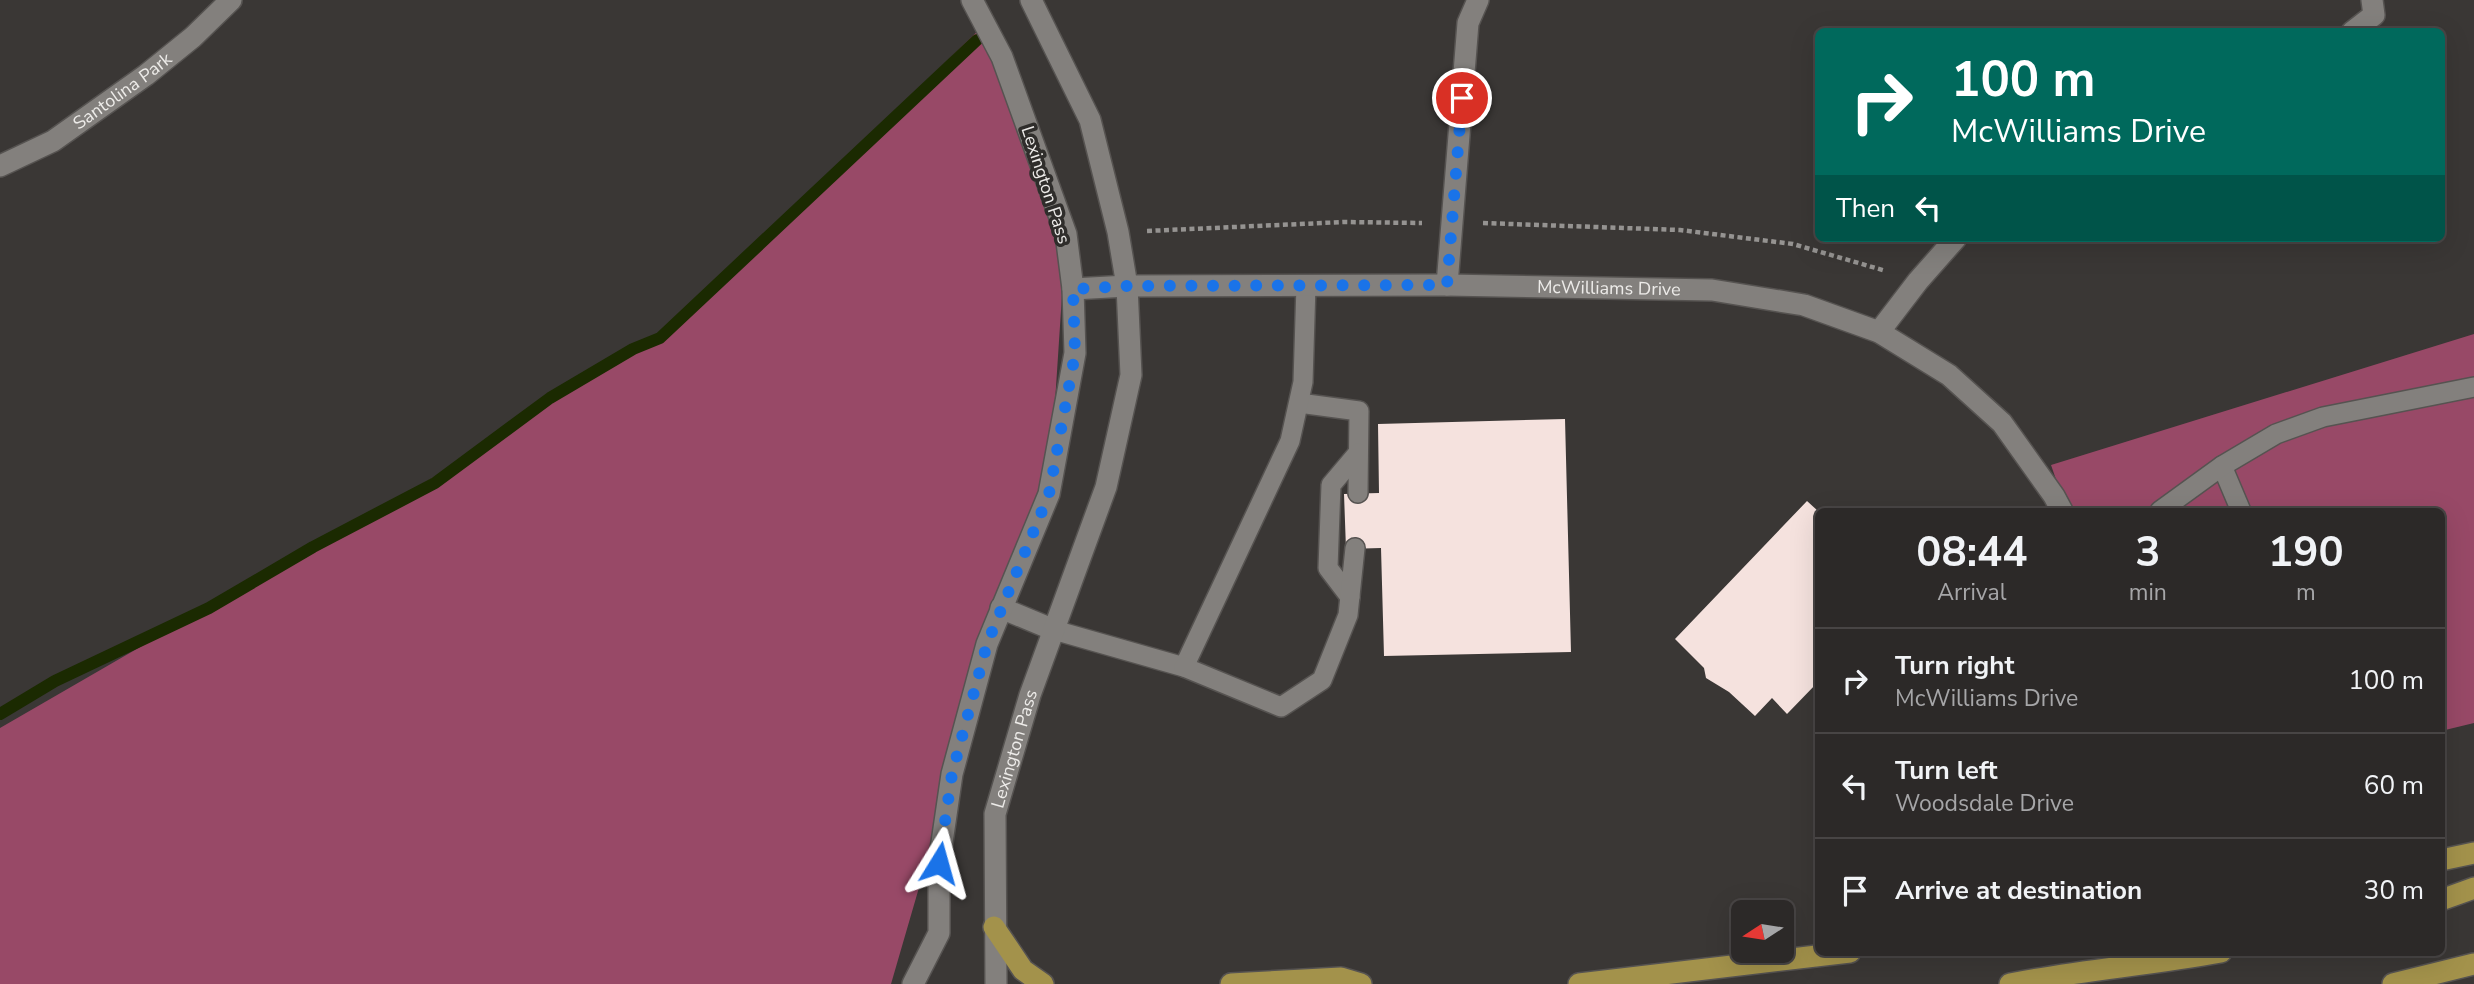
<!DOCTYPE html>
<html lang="en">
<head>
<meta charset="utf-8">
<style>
	:root { --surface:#2c2928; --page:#383534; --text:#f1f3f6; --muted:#a6a6a8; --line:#484545 }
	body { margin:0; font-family:"Nunito Sans",sans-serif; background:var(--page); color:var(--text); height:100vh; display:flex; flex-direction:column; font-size:26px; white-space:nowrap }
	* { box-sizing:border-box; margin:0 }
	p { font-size:23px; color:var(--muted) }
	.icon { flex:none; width:38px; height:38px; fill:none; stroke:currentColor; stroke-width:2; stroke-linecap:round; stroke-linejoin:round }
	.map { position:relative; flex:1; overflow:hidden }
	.side { position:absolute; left:1815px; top:508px; width:630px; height:448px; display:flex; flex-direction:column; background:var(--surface); border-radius:10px; box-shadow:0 7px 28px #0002,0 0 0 2px var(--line) }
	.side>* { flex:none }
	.guide { position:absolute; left:1815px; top:28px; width:630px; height:214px; border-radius:10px; box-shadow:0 7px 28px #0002,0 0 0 2px var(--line); background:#00695c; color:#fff; overflow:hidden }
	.needle { width:46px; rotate:258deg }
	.tools { position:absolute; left:1731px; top:900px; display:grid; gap:14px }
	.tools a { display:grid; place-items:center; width:63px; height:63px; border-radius:10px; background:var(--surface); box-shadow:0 7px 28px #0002,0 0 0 2px var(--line); font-size:35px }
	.pin { position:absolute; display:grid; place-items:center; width:60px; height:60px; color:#fff; margin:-30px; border:4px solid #fff; border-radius:50%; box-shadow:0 2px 7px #0007 }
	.me { position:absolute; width:77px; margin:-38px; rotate:8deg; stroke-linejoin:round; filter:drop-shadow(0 0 5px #0008) }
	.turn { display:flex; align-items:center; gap:24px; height:147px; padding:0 21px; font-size:32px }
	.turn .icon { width:91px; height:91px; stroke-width:2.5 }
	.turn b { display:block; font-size:49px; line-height:60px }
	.then { display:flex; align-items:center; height:66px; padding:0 21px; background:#0003; gap:14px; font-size:26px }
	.eta { display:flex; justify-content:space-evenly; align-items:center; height:119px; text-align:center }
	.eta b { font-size:42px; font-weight:700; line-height:49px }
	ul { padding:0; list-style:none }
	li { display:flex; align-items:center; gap:21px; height:105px; padding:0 21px; border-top:2px solid var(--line) }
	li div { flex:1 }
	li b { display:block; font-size:26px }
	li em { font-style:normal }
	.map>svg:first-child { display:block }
</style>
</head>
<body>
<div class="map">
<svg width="2474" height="984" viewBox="0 0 2474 984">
	<rect width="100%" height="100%" fill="#3a3735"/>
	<g fill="#984967">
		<path d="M985 24 1066 234 1049 494 952 774 891 984H0V728L474 454 681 318Z"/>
		<path d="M2474 334V723L2441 731V511H2067L2051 465Z"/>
	</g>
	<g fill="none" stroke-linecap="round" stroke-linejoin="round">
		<path stroke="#1b2a01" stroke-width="12" d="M0 714 55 681 209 608 313 547 435 483 550 398 633 349 660 338 977 40"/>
	</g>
	<g fill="#f5e2de">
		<path d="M1565 419 1571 652 1384 656 1381 548 1346 549 1344 494 1379 493 1378 424Z"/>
		<path d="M1807 501 1818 511V653L1813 658 1818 664V682L1787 714 1772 698 1755 716 1729 692 1706 678 1704 668 1675 639Z"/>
	</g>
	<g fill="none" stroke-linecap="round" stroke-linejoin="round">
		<g stroke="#565351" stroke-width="22">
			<g id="lane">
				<path d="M1299 403 1359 411 1358 493"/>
				<path d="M2222 466 2241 511"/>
				<path d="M2160 511 2222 466 2276 434 2323 417 2474 387"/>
				<path d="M1350 597 1328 568 1331 485 1358 453"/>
				<path d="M1054 630 1184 667 1290 441 1303 382 1306 285"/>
				<path d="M1184 667 1281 707 1322 680 1348 615 1355 548"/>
			</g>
		</g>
		<g stroke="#565351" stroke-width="24">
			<g id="street">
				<path d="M2352 32 2374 15 2372 0"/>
				<path id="s1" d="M0 166 53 141 146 75 193 37 231 0"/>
				<path d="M1447 285 1468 23 1478 0"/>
				<path id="s2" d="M1073 289 1127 286 1447 285 1712 290 1804 305 1879 332 1949 375 2002 423 2054 496 2062 511"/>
				<path d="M1879 332 1918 281 1956 238"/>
				<path d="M1001 608 1054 630"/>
				<path d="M913 984 939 933V863L952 774 987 644 1049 494 1075 353 1073 289 1066 234 1002 57 972 0"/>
				<path id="s3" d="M996 984 995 814 1030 695 1106 487 1131 375 1127 286 1118 232 1090 120 1031 0"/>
			</g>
		</g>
		<g stroke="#565351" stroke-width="24">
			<g id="primary">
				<path d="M2441 860 2474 853"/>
				<path d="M2441 900 2474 888"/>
				<path d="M994 927 1023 970 1043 984"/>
				<path d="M1231 984 1341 978 1361 984"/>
				<path d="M1579 984 1850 952"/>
				<path d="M2010 984C2080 970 2151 965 2221 952"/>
				<path d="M2393 984 2474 964"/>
			</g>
		</g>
		<g stroke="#959391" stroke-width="4.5" stroke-dasharray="5 3.5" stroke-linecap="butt">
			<path d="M1483 223 1680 230 1793 244 1886 271"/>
			<path d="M1147 231 1344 222 1422 223"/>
		</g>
		<use href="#lane" stroke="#83807d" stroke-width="19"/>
		<use href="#street" stroke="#83807d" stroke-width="21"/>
		<use href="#primary" stroke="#a3924b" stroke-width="21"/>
	</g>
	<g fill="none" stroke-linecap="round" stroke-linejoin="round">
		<path stroke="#1a73e8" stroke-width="12" stroke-dasharray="0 21.6" d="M939 863 952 774 987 644 1049 494 1075 354 1073 289 1127 286 1447 285 1462 98"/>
	</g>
	<g text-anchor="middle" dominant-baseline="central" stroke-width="7" stroke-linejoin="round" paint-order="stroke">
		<g font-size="18" fill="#edebe9" stroke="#2f2d2b">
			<text stroke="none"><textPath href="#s1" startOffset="144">Santolina Park</textPath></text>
			<text transform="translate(1046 185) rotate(72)">Lexington Pass</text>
			<text stroke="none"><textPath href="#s2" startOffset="536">McWilliams Drive</textPath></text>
			<text stroke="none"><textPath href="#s3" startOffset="238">Lexington Pass</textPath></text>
		</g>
	</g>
</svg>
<div class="tools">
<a><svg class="needle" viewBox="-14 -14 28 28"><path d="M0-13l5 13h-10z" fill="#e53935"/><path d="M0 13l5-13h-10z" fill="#a6a6a8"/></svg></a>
</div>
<div class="pin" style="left:1462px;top:98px;background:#d93025"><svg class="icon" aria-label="arrive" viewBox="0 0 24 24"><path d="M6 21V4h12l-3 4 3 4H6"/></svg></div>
<svg class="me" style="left:939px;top:863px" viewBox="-20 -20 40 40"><path d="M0-17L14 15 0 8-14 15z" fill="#1a73e8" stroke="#fff" stroke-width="4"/></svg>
<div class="guide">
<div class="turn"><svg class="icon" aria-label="right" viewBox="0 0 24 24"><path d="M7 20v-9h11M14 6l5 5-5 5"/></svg><div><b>100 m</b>McWilliams Drive</div></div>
<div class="then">Then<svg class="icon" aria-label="left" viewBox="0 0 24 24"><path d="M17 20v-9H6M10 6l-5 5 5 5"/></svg></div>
</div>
<section class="side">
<div class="eta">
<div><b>08:44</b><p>Arrival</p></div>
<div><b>3</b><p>min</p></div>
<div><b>190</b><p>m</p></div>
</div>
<ul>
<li><svg class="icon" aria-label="right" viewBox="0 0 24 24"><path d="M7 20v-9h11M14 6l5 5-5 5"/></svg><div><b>Turn right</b><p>McWilliams Drive</p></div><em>100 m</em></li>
<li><svg class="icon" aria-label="left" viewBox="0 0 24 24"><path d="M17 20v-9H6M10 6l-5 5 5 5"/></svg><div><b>Turn left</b><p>Woodsdale Drive</p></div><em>60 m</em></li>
<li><svg class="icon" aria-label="arrive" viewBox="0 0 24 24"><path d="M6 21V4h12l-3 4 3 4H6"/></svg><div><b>Arrive at destination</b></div><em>30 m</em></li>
</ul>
</section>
</div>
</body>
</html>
